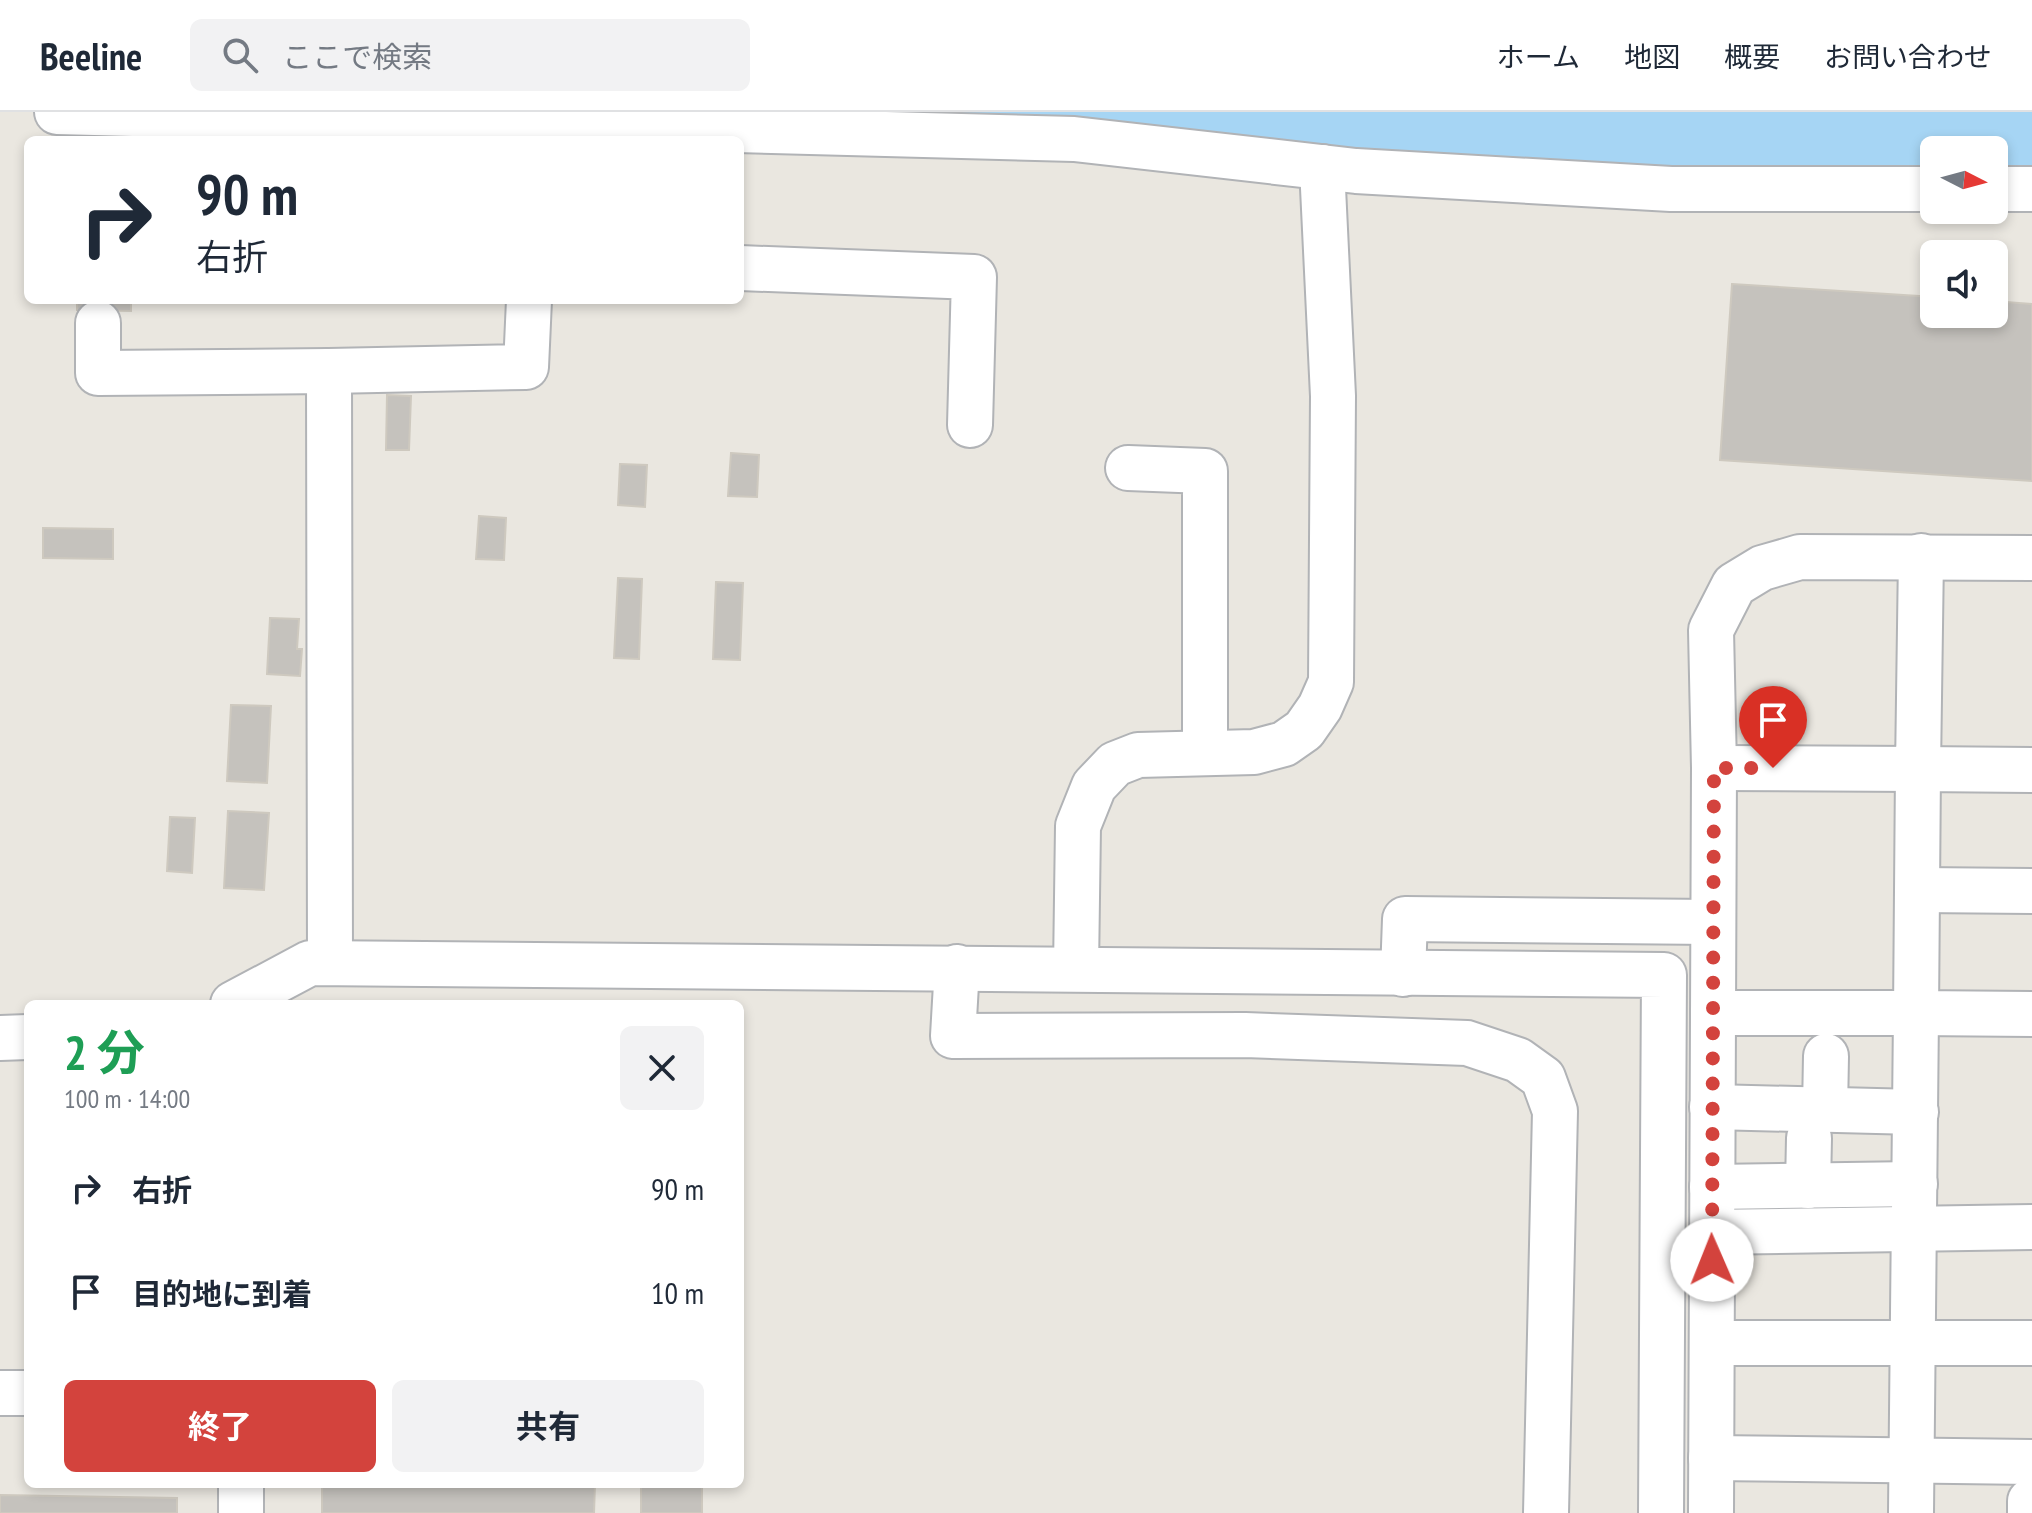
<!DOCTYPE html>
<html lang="ja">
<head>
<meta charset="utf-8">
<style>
	:root { --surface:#fff; --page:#f2f2f3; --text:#1f2937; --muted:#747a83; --line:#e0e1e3; --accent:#d3433d }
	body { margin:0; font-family:"PT Sans Narrow","Noto Sans JP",sans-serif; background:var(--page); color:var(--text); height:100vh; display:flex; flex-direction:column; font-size:30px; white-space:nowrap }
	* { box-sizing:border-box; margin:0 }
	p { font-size:26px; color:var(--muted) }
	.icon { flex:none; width:44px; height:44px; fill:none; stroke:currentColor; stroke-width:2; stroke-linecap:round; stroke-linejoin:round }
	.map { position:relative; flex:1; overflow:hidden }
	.drawer { position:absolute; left:24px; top:888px; width:720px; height:488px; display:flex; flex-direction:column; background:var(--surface); border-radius:12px; box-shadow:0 4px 12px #0003 }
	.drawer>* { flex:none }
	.banner { position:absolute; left:24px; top:24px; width:720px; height:168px; border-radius:12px; box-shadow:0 4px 12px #0003; background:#fff; color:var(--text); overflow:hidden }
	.needle { width:52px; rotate:96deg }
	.buttons { position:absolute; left:1920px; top:24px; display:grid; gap:16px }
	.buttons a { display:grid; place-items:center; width:88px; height:88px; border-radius:12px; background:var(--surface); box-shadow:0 4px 12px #0003; font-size:40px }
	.pin { position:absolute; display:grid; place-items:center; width:68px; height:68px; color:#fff; margin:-82px -34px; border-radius:50% 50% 50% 0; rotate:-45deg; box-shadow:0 0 8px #0007 }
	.pin .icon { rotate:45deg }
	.me { position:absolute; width:88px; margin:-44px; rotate:359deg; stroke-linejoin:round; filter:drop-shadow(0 0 6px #0008) }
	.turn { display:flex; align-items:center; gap:28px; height:168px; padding:0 40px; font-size:36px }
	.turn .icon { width:104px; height:104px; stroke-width:2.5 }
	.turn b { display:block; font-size:56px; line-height:68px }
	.round { display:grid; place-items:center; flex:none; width:84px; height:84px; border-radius:12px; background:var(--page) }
	.overview { display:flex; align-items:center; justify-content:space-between; height:136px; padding:0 40px }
	h1 { font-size:48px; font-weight:700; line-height:60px; color:#1e9e55 }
	.cta { display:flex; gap:16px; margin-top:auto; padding:16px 40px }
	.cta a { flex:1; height:92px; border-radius:12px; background:var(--accent); color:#fff; font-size:32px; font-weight:700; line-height:92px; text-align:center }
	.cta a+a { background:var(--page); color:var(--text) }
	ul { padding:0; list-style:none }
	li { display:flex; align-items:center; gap:24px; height:104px; padding:0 40px }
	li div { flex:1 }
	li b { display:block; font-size:30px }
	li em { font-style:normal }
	header { display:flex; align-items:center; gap:48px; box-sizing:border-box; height:112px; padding:0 40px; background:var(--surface); border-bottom:2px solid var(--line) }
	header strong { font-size:38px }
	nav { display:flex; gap:44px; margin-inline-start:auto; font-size:28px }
	.search { width:560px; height:72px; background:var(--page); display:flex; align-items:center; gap:20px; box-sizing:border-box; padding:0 28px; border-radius:12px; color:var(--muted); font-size:30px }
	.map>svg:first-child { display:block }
</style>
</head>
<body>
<header>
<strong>Beeline</strong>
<div class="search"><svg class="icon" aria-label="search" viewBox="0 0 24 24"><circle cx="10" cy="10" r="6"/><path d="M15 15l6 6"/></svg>ここで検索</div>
<nav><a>ホーム</a><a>地図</a><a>概要</a><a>お問い合わせ</a></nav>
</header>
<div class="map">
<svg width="2032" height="1401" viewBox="0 0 2032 1401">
	<rect width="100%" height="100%" fill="#eae7e0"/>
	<path fill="#a6d5f4" d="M663 0H2032V65L1994 64V38H1934V62L1150 44Z"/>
	<g fill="#c5c2bd" stroke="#cec9bf" stroke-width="2">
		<path d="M1732 172 1934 185V202H1994V189L2032 192V369L1720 348Z"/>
		<path d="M77 188H131V199L77 198Z"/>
		<path d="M387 283 411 284 409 338H386Z"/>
		<path d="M731 341 759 343 757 385 728 384Z"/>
		<path d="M620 352 647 353 645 395 618 393Z"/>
		<path d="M479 404 506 406 504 448 476 447Z"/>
		<path d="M43 416 113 417V447L43 446Z"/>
		<path d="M618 466 642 467 639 547 614 546Z"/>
		<path d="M716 470 743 471 740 548 713 547Z"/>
		<path d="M270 506 299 507 297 537H302L300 564 267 562Z"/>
		<path d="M231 593 271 594 267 671 227 669Z"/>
		<path d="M228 699 269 701 264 778 224 776Z"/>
		<path d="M170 705 195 706 192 761 167 759Z"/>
		<path d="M322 1372H595L594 1401H322Z"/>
		<rect x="641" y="1372" width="61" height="29"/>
		<path d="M0 1383 177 1386V1401H0Z"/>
	</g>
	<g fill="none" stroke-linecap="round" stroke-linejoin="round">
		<g stroke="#b1b3b6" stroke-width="48">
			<g id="minor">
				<path d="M57 0 1074 27 1356 59 1671 77H1934"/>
				<path d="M1994 77H2032"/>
				<path d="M740 156 974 165 970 313"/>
				<path d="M98 211V261L329 259 330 851"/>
				<path d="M329 259 526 255 529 188"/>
				<path d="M1128 356 1205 359V641"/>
				<path d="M1714 656 1918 657 1921 444"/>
				<path d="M2032 658 1918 657 1916 901 2032 902"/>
				<path d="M1918 778 2032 779"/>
				<path d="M957 855 953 924 1245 923 1467 931 1518 948 1543 966 1555 999 1546 1401"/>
				<path d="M1076 857 1078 714 1094 674 1115 652 1138 643 1254 640 1284 632 1304 618 1320 595 1331 570 1333 284 1322 55"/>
				<path d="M1403 862 1405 807 1713 810"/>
				<path d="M233 892 310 851 1664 863 1661 1401"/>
				<path d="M1713 901H1916L1911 1401"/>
				<path d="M0 926 28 925"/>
				<path d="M1712 995 1916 1000"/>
				<path d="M1825 998 1826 944"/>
				<path d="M1808 1074 1809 1026"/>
				<path d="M1712 1075 1915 1072"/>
				<path d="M1712 1120 2032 1115"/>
				<path d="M1714 1231H2032"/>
				<path d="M0 1281H28"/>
				<path d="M1711 1346 2032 1350"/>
				<path d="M241 1401V1372"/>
				<path d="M1711 1401 1714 656 1711 518 1734 473 1762 456 1800 445 2032 446"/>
				<path d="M2030 1401V1389"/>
			</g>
		</g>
		<use href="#minor" stroke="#fff" stroke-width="44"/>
	</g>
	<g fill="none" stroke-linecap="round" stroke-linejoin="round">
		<path stroke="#d3433d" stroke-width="14" stroke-dasharray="0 25.2" d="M1712 1148 1714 656H1773"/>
	</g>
</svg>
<div class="buttons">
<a><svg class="needle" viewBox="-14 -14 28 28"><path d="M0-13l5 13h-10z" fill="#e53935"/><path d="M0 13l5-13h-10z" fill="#747a83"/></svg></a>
<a><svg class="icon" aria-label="sound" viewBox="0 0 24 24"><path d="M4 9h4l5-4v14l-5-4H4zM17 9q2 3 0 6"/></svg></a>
</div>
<div class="pin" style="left:1773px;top:656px;background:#d93025"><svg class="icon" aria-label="arrive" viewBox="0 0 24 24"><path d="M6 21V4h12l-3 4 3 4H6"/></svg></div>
<svg class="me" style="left:1712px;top:1148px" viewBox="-20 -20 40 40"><circle r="19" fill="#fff"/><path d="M0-13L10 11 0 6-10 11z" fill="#d3433d"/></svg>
<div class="banner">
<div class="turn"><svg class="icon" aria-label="right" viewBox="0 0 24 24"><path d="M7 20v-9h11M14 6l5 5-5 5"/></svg><div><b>90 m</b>右折</div></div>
</div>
<section class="drawer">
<div class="overview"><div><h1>2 分</h1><p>100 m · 14:00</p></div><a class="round"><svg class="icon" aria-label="close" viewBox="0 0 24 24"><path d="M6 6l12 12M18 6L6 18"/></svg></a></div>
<ul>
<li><svg class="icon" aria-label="right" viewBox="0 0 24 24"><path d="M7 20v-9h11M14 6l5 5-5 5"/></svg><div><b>右折</b></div><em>90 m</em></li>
<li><svg class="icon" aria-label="arrive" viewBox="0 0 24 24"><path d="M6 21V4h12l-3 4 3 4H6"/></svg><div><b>目的地に到着</b></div><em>10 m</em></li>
</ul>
<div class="cta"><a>終了</a><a>共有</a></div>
</section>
</div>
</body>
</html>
